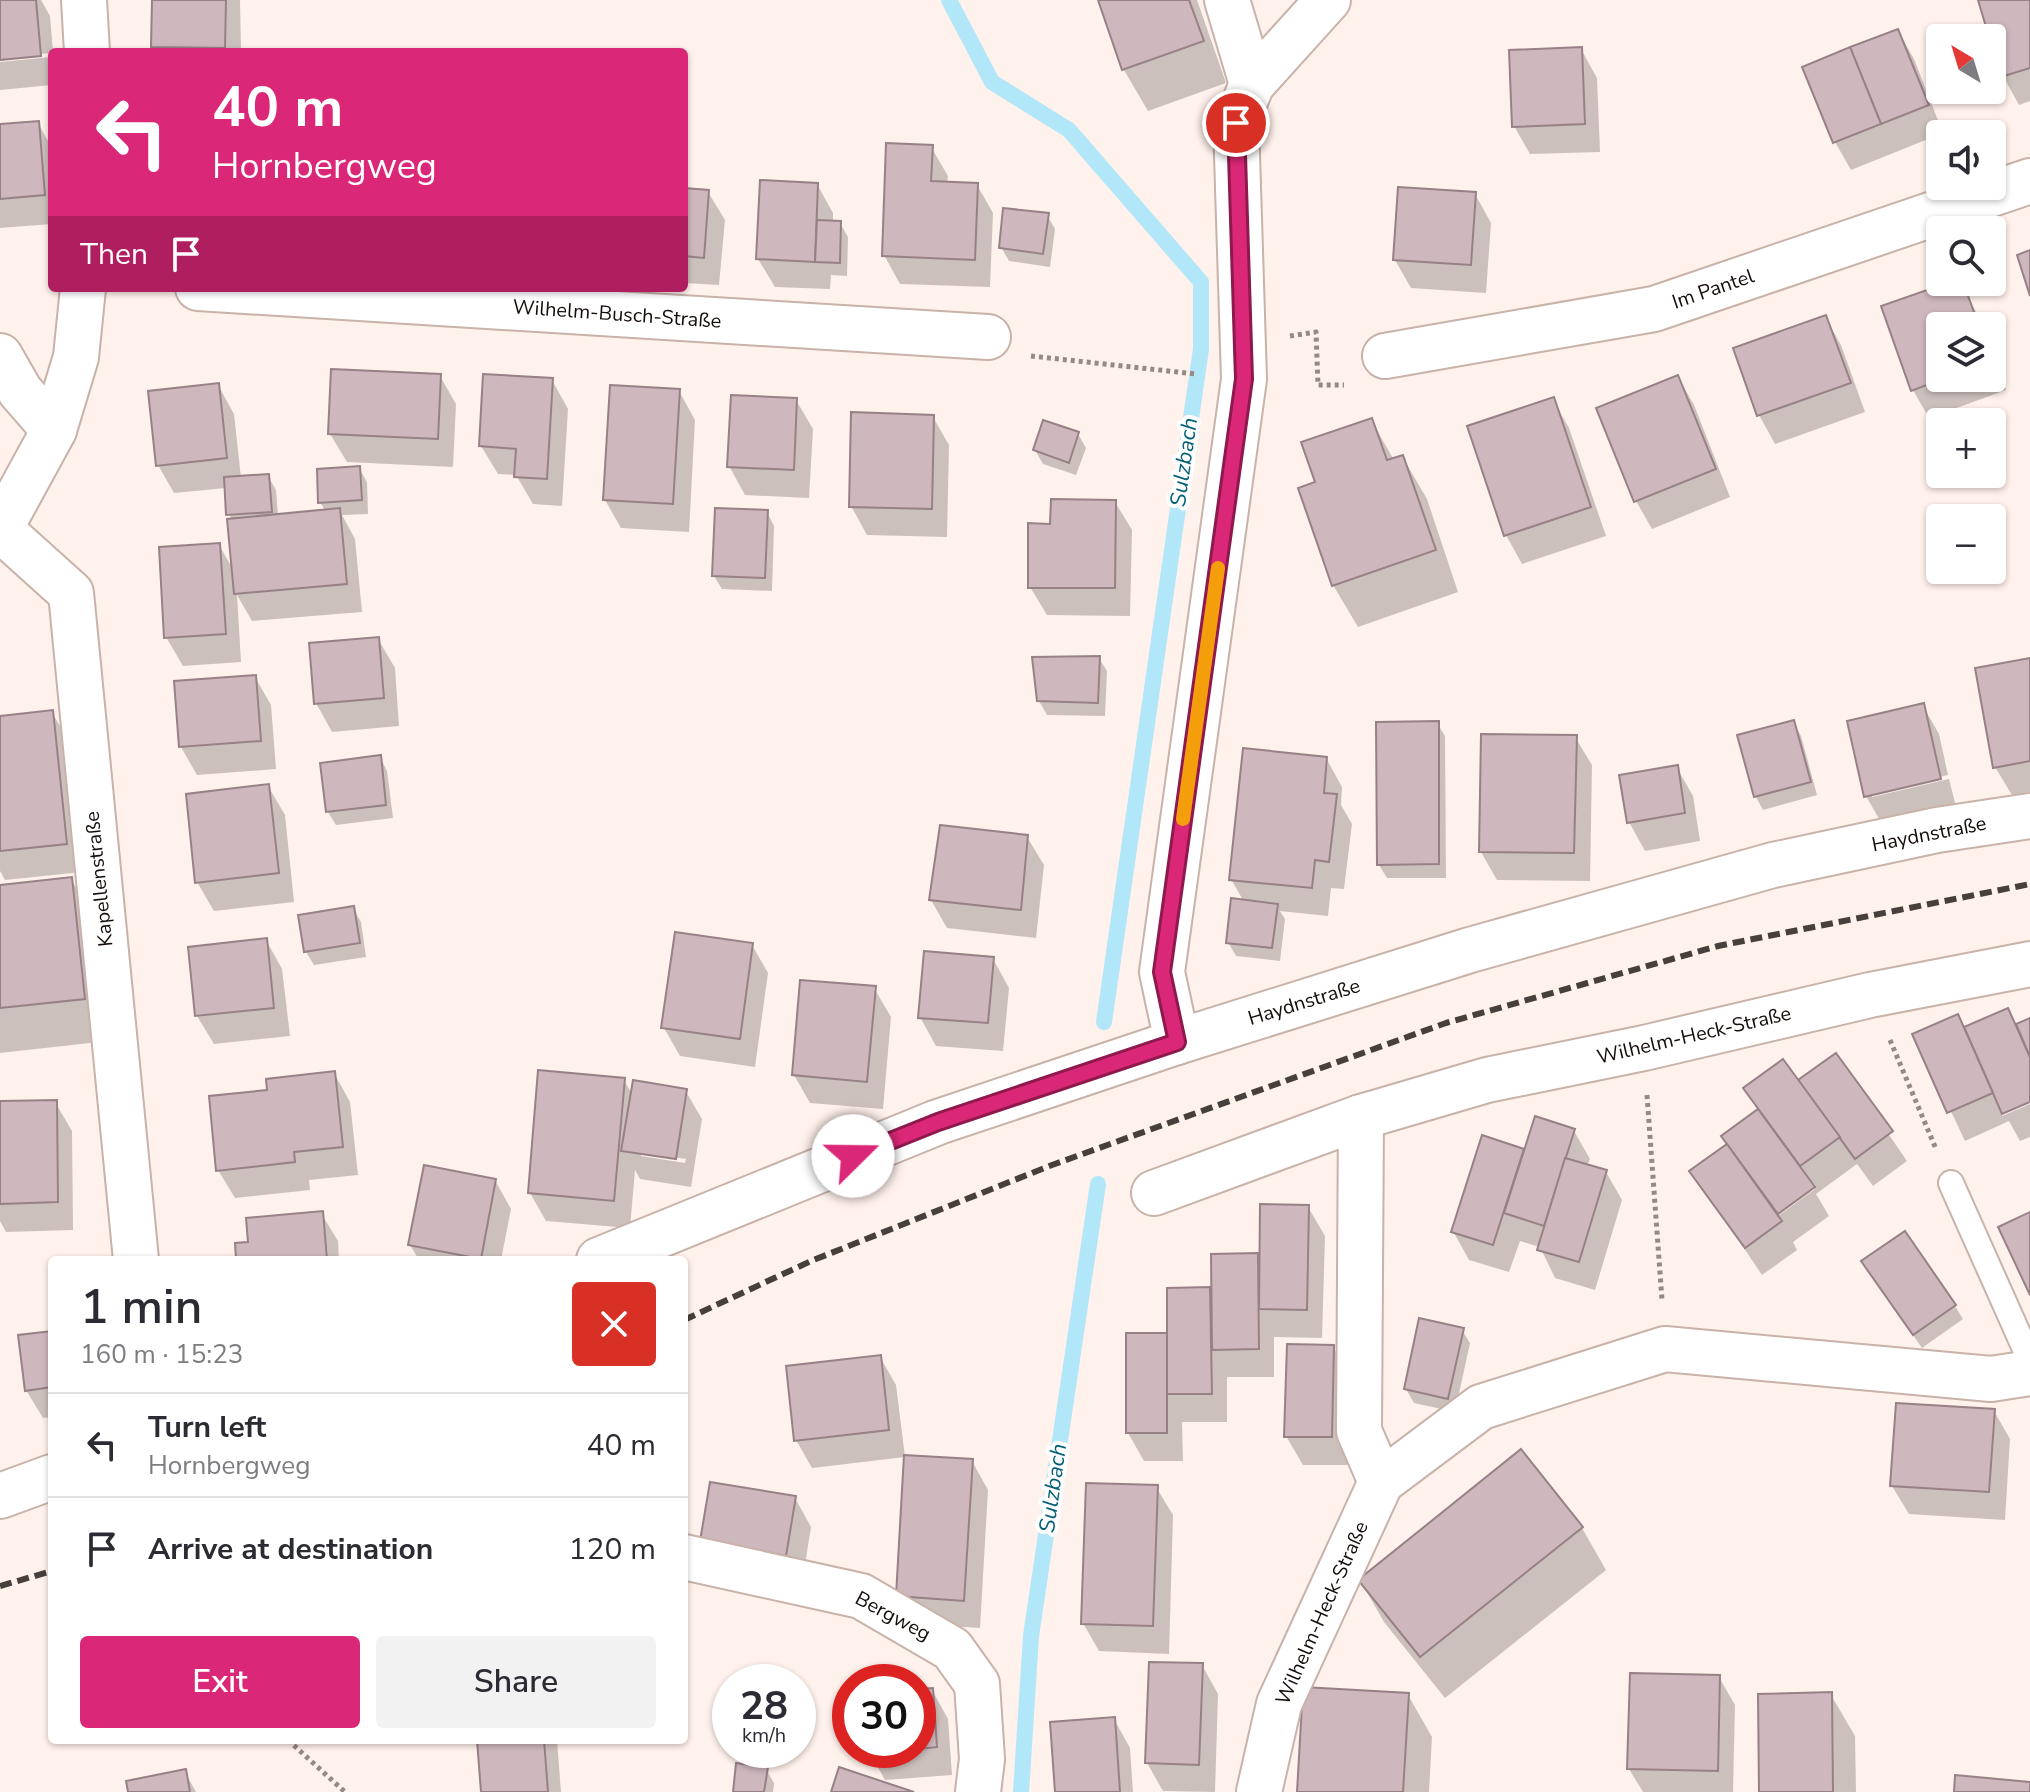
<!DOCTYPE html>
<html lang="en">
<head>
<meta charset="utf-8">
<style>
	:root { --surface:#fff; --page:#f2f2f3; --text:#2b2b33; --muted:#7c7c81; --line:#e1e1e2; --accent:#db2777 }
	body { margin:0; font-family:"Nunito Sans",sans-serif; background:var(--page); color:var(--text); height:100vh; display:flex; flex-direction:column; font-size:30px; white-space:nowrap }
	* { box-sizing:border-box; margin:0 }
	p { font-size:26px; color:var(--muted) }
	.icon { flex:none; width:44px; height:44px; fill:none; stroke:currentColor; stroke-width:2; stroke-linecap:round; stroke-linejoin:round }
	.map { position:relative; flex:1; overflow:hidden }
	.sheet { position:absolute; left:48px; top:1256px; width:640px; height:488px; display:flex; flex-direction:column; background:var(--surface); border-radius:8px; box-shadow:0 2px 6px #0004 }
	.sheet>* { flex:none }
	.hud { position:absolute; left:48px; top:48px; width:640px; height:244px; border-radius:8px; box-shadow:0 2px 6px #0004; background:#db2777; color:#fff; overflow:hidden }
	.needle { width:52px; rotate:322deg }
	.controls { position:absolute; left:1926px; top:24px; display:grid; gap:16px }
	.controls a { display:grid; place-items:center; width:80px; height:80px; border-radius:8px; background:var(--surface); box-shadow:0 2px 6px #0004; font-size:40px }
	.speed { position:absolute; left:712px; top:1664px; display:flex; gap:16px; font-size:40px; font-weight:700; text-align:center }
	.speed>* { display:grid; place-content:center; width:104px; height:104px; border-radius:50%; background:var(--surface); box-shadow:0 2px 6px #0004; line-height:1 }
	.speed small { font-size:20px; font-weight:400 }
	.speed .limit { border:12px solid #d22; background:#fff; color:#111 }
	.pin { position:absolute; display:grid; place-items:center; width:68px; height:68px; color:#fff; margin:-34px; border:4px solid #fff; border-radius:50%; box-shadow:0 2px 8px #0007 }
	.me { position:absolute; width:88px; margin:-44px; rotate:68deg; stroke-linejoin:round; filter:drop-shadow(0 0 6px #0008) }
	.turn { display:flex; align-items:center; gap:28px; height:168px; padding:0 32px; font-size:36px }
	.turn .icon { width:104px; height:104px; stroke-width:2.5 }
	.turn b { display:block; font-size:56px; line-height:68px }
	.then { display:flex; align-items:center; height:76px; padding:0 32px; background:#0003; gap:16px; font-size:30px }
	.round { display:grid; place-items:center; flex:none; width:84px; height:84px; border-radius:8px; background:var(--page) }
	.head { display:flex; align-items:center; justify-content:space-between; height:136px; padding:0 32px }
	h1 { font-size:48px; font-weight:600; line-height:60px }
	.cta { display:flex; gap:16px; margin-top:auto; padding:16px 32px }
	.cta a { flex:1; height:92px; border-radius:8px; background:var(--accent); color:#fff; font-size:32px; font-weight:600; line-height:92px; text-align:center }
	.cta a+a { background:var(--page); color:var(--text) }
	ul { padding:0; list-style:none }
	li { display:flex; align-items:center; gap:24px; height:104px; padding:0 32px; border-top:2px solid var(--line) }
	li div { flex:1 }
	li b { display:block; font-size:30px }
	li em { font-style:normal }
	.map>svg:first-child { display:block }
</style>
</head>
<body>
<div class="map">
<svg width="2030" height="1792" viewBox="0 0 2030 1792">
	<rect width="100%" height="100%" fill="#fff1eb"/>
	<g fill="#0003" fill-rule="evenodd">
		<path d="M0 0H41L50 16 53 52 52 85 0 90V62L51 57V53L0 58Z"/>
		<path d="M154 0H240L241 52H157L153 46Z"/>
		<path d="M1100 0H1197L1226 83 1148 111 1124 70Z"/>
		<path d="M1980 0H2030V101L2019 105 2003 76Z"/>
		<path d="M1898 31 1914 59 1943 133 1851 170 1835 142Z"/>
		<path d="M1581 49 1597 78 1600 152 1530 154 1514 126Z"/>
		<path d="M38 123 52 148V224L0 228V126Z"/>
		<path d="M931 147 948 176 947 184 977 185 993 213 990 287 900 284 884 255Z"/>
		<path d="M817 184 833 213V223H840L848 237 847 276 831 275 830 289 775 287 758 259Z"/>
		<path d="M684 190 708 192 725 220 719 285 684 283Z"/>
		<path d="M1475 194 1491 223 1486 293 1411 288 1395 260Z"/>
		<path d="M1047 215 1055 229 1050 267 1009 261 1001 247Z"/>
		<path d="M1956 282H1961L1983 326H1940V378H1992V351L2006 390 1929 418 1913 390Z"/>
		<path d="M1825 317 1841 345 1865 412 1775 444 1759 415 1736 350Z"/>
		<path d="M440 376 456 404 453 467 347 462 330 434Z"/>
		<path d="M1678 377 1694 405 1730 497 1652 529 1636 501Z"/>
		<path d="M552 380 568 409 562 506 533 504 516 475 498 474 481 446Z"/>
		<path d="M218 385 234 414 241 478 268 476 276 490 278 516 326 512 320 502 359 468 367 482 368 514 342 515 355 539 362 612 252 621 237 595 241 662 183 666 166 637 219 545 234 571 231 520 226 488 174 493 158 465Z"/>
		<path d="M679 391 695 420 689 532 621 528 605 500Z"/>
		<path d="M796 400 813 429 809 498 745 495 729 466Z"/>
		<path d="M1553 400 1569 428 1606 536 1522 564 1506 535 1470 428Z"/>
		<path d="M933 417 949 445 947 537 867 535 851 506Z"/>
		<path d="M1371 420 1394 460 1403 458 1427 499 1458 592 1358 627 1333 585 1318 483Z"/>
		<path d="M1078 434 1086 448 1076 475 1043 464 1035 450Z"/>
		<path d="M1115 502 1132 530 1130 616 1047 615 1030 587 1052 526Z"/>
		<path d="M767 512 774 526 772 591 722 589 714 576Z"/>
		<path d="M378 639 395 668 399 726 332 732 316 703Z"/>
		<path d="M1099 658 1107 671 1105 716 1047 715 1039 701Z"/>
		<path d="M2030 660V792L2012 795 1995 767Z"/>
		<path d="M255 677 271 705 276 769 197 775 181 747Z"/>
		<path d="M1923 706 1939 734 1948 775 1872 793V797L1949 779 1956 807 1882 824 1866 796Z"/>
		<path d="M52 712 68 741 82 872 5 880 0 871V718Z"/>
		<path d="M1793 722 1801 736 1817 795 1763 810 1756 797 1739 737Z"/>
		<path d="M1437 723 1445 736 1446 878H1387L1379 865Z"/>
		<path d="M1575 737 1592 765 1590 881 1497 880 1481 852Z"/>
		<path d="M380 757 387 771 393 818 336 825 328 812Z"/>
		<path d="M1326 758 1342 787 1341 805 1352 824 1344 889 1331 888 1328 916 1280 911 1285 919 1280 961 1236 956 1228 942 1244 902 1231 879Z"/>
		<path d="M1677 768 1693 796 1700 841 1645 851 1629 822Z"/>
		<path d="M268 786 285 815 294 902 214 911 197 882Z"/>
		<path d="M1027 837 1044 865 1036 938 947 928 931 900Z"/>
		<path d="M71 879 95 921 108 1041 0 1053V887Z"/>
		<path d="M353 908 361 922 366 957 314 965 306 952Z"/>
		<path d="M266 940 282 969 290 1036 214 1044 197 1016Z"/>
		<path d="M752 945 768 973 755 1067 680 1056 664 1028Z"/>
		<path d="M993 959 1009 988 1003 1051 936 1046 920 1017Z"/>
		<path d="M874 988 891 1017 883 1109 810 1103 794 1075Z"/>
		<path d="M2007 1010 2016 1026 2030 1020V1099L2002 1111V1116L2030 1104V1137L2020 1141 2009 1121 1965 1141 1915 1035 1964 1029Z"/>
		<path d="M1835 1056 1907 1161 1873 1186 1857 1164 1816 1194 1829 1216 1793 1242 1797 1250 1762 1275 1692 1171 1729 1145 1759 1111 1746 1089 1798 1083ZM1815 1184V1189L1771 1221 1768 1218Z"/>
		<path d="M334 1073 350 1102 358 1175 309 1180 310 1190 235 1198 218 1170 269 1092Z"/>
		<path d="M624 1080 633 1096 685 1090 702 1119 691 1187 640 1179 635 1170 630 1228 546 1221 530 1193ZM641 1152 686 1159 685 1163 641 1156Z"/>
		<path d="M55 1102 72 1131 73 1230 6 1232 0 1221V1103Z"/>
		<path d="M1574 1131 1590 1159 1587 1166 1606 1172 1622 1200 1595 1290 1555 1278 1540 1247 1520 1241 1509 1272 1469 1260 1453 1231 1483 1138 1526 1151Z"/>
		<path d="M495 1180 511 1209 501 1260H419L410 1245Z"/>
		<path d="M1308 1207 1325 1236 1322 1338 1274 1337V1377H1227V1422H1182L1183 1461H1144L1128 1433 1169 1335V1290L1212 1289 1213 1256 1260 1255Z"/>
		<path d="M321 1213 338 1241 339 1260H238L250 1244Z"/>
		<path d="M1872 1276 1955 1306 1963 1319 1922 1348Z"/>
		<path d="M1462 1330 1470 1343 1455 1412 1414 1403 1406 1389Z"/>
		<path d="M52 1333V1417L43 1418 26 1390Z"/>
		<path d="M1333 1347 1349 1375 1347 1465H1303L1286 1436Z"/>
		<path d="M880 1357 896 1385 905 1457 812 1468 796 1440Z"/>
		<path d="M1994 1411 2010 1439 2005 1520 1909 1514 1892 1486Z"/>
		<path d="M1521 1452 1582 1528 1606 1570 1445 1698 1384 1622 1360 1580Z"/>
		<path d="M972 1461 988 1490 980 1628 914 1624 898 1596Z"/>
		<path d="M1156 1487 1173 1515 1169 1654 1099 1651 1083 1623Z"/>
		<path d="M795 1498 811 1527 802 1583 718 1569Z"/>
		<path d="M1202 1665 1218 1694 1215 1792 1163 1791 1147 1763Z"/>
		<path d="M1719 1677 1735 1705 1733 1792H1643L1629 1769Z"/>
		<path d="M932 1690 948 1719 952 1775 885 1780 868 1750H918V1691Z"/>
		<path d="M1408 1695 1432 1737 1429 1792H1299Z"/>
		<path d="M1831 1695 1855 1736 1856 1792H1761Z"/>
		<path d="M1114 1719 1130 1748 1133 1792H1057Z"/>
		<path d="M479 1740H557L561 1792H483Z"/>
		<path d="M766 1769 774 1783 773 1792H735Z"/>
		<path d="M185 1772 196 1792H130Z"/>
	</g>
	<g fill="none" stroke-linecap="round" stroke-linejoin="round">
		<g stroke="#b2e6f9" stroke-width="16">
			<path d="M949 0 992 82 1069 130 1201 282V349L1104 1022"/>
			<path d="M1021 1792 1031 1636 1098 1184"/>
		</g>
	</g>
	<g fill="#cfb7be" stroke="#978187" stroke-width="2">
		<path d="M0 0H36L41 56 0 60Z"/>
		<path d="M152 0H226L225 48 151 47Z"/>
		<path d="M1098 0H1189L1204 41 1122 70Z"/>
		<path d="M1978 0H2030V68L2001 77Z"/>
		<path d="M1898 29 1929 105 1881 124 1850 47Z"/>
		<path d="M1582 47 1585 124 1512 127 1509 50Z"/>
		<path d="M1850 47 1881 124 1833 143 1802 67Z"/>
		<path d="M39 121 45 195 0 199V124Z"/>
		<path d="M886 143 933 145 931 181 978 183 975 260 882 256Z"/>
		<path d="M760 180 818 183 815 262 756 259Z"/>
		<path d="M1398 187 1476 192 1471 265 1393 260Z"/>
		<path d="M684 188 709 190 704 258 684 256Z"/>
		<path d="M1003 208 1049 213 1043 254 999 248Z"/>
		<path d="M817 220 841 221 840 263 815 262Z"/>
		<path d="M2030 250V296L2017 255Z"/>
		<path d="M1950 282H1963L1979 326H1940V378H1945L1911 391 1881 306Z"/>
		<path d="M1826 315 1851 383 1757 416 1733 348Z"/>
		<path d="M331 369 441 374 438 439 328 434Z"/>
		<path d="M483 374 553 378 547 479 514 477 516 449 479 446Z"/>
		<path d="M1678 375 1716 469 1634 502 1596 408Z"/>
		<path d="M219 383 227 458 156 466 148 391Z"/>
		<path d="M610 385 680 389 673 504 603 500Z"/>
		<path d="M731 395 797 398 794 470 727 467Z"/>
		<path d="M1554 397 1591 507 1504 536 1467 426Z"/>
		<path d="M851 412 934 415 932 509 849 507Z"/>
		<path d="M1372 418 1387 460 1403 455 1436 550 1332 586 1298 488 1315 482 1301 442Z"/>
		<path d="M1043 420 1079 432 1069 463 1033 450Z"/>
		<path d="M360 466 362 500 318 503 317 469Z"/>
		<path d="M269 474 272 512 226 515 224 477Z"/>
		<path d="M1051 499 1116 500 1115 588H1028V523L1050 524Z"/>
		<path d="M340 508 347 584 234 594 227 519Z"/>
		<path d="M715 508 768 510 765 578 712 576Z"/>
		<path d="M220 543 226 634 164 638 159 547Z"/>
		<path d="M379 637 384 698 314 704 309 643Z"/>
		<path d="M1100 656 1098 703 1037 701 1032 657Z"/>
		<path d="M2030 658V761L1993 768 1975 668Z"/>
		<path d="M256 675 261 741 179 747 174 681Z"/>
		<path d="M1924 703 1941 779 1864 797 1847 721Z"/>
		<path d="M53 710 67 844 0 851V716Z"/>
		<path d="M1794 720 1811 782 1754 797 1737 735Z"/>
		<path d="M1439 721V864L1377 865 1376 722Z"/>
		<path d="M1481 734 1577 735 1574 853 1479 852Z"/>
		<path d="M1243 748 1327 757 1324 793 1337 794 1329 862 1315 860 1312 888 1229 880Z"/>
		<path d="M381 755 386 805 326 812 320 763Z"/>
		<path d="M1678 765 1685 813 1627 823 1619 775Z"/>
		<path d="M269 784 279 873 195 883 186 794Z"/>
		<path d="M940 825 1028 835 1021 910 929 900Z"/>
		<path d="M72 877 85 999 0 1008V885Z"/>
		<path d="M1231 898 1278 904 1272 948 1226 943Z"/>
		<path d="M354 906 360 943 304 952 298 915Z"/>
		<path d="M675 932 753 943 740 1039 661 1028Z"/>
		<path d="M267 938 274 1008 195 1016 188 947Z"/>
		<path d="M924 951 994 957 988 1023 918 1018Z"/>
		<path d="M800 980 876 986 867 1082 792 1075Z"/>
		<path d="M2008 1008 2030 1057V1102L2002 1114 1964 1027Z"/>
		<path d="M1958 1014 1993 1093 1947 1113 1912 1034Z"/>
		<path d="M2030 1018V1057L2016 1024Z"/>
		<path d="M1836 1053 1893 1131 1855 1159 1798 1080Z"/>
		<path d="M1783 1059 1840 1137 1800 1166 1743 1088Z"/>
		<path d="M538 1070 625 1078 614 1201 528 1193Z"/>
		<path d="M335 1071 343 1147 294 1152 295 1162 216 1171 209 1096 267 1090 266 1079Z"/>
		<path d="M633 1080 687 1089 676 1159 621 1151Z"/>
		<path d="M57 1100 58 1202 0 1204V1101Z"/>
		<path d="M1758 1109 1815 1187 1778 1214 1721 1136Z"/>
		<path d="M1535 1116 1575 1129 1544 1226 1504 1213Z"/>
		<path d="M1482 1135 1524 1149 1493 1245 1451 1232Z"/>
		<path d="M1727 1144 1782 1221 1745 1248 1689 1171Z"/>
		<path d="M1565 1158 1607 1170 1579 1262 1537 1250Z"/>
		<path d="M424 1165 496 1179 481 1259 408 1245Z"/>
		<path d="M1260 1204 1309 1205 1307 1310 1259 1309Z"/>
		<path d="M323 1211 327 1260H236L235 1243 248 1242 246 1218Z"/>
		<path d="M2030 1212V1295L1998 1227Z"/>
		<path d="M1905 1231 1956 1305 1913 1335 1861 1261Z"/>
		<path d="M1258 1253 1259 1349 1212 1350 1211 1254Z"/>
		<path d="M1210 1287 1212 1394H1167V1288Z"/>
		<path d="M1419 1318 1464 1328 1448 1399 1404 1389Z"/>
		<path d="M52 1331V1387L25 1391 18 1335Z"/>
		<rect x="1126" y="1333" width="41" height="100"/>
		<path d="M1287 1344 1334 1345 1332 1437H1284Z"/>
		<path d="M881 1355 889 1430 794 1441 786 1366Z"/>
		<path d="M1896 1403 1995 1409 1989 1492 1890 1486Z"/>
		<path d="M1521 1449 1583 1527 1420 1657 1358 1580Z"/>
		<path d="M904 1455 973 1459 964 1601 896 1596Z"/>
		<path d="M710 1482 796 1496 786 1556 700 1541Z"/>
		<path d="M1086 1483 1158 1485 1153 1626 1081 1624Z"/>
		<path d="M1149 1662 1203 1663 1199 1765 1145 1763Z"/>
		<path d="M1630 1673 1720 1675 1718 1771 1627 1769Z"/>
		<path d="M1303 1687 1409 1693 1403 1792H1297Z"/>
		<path d="M933 1688 937 1747 918 1749V1689Z"/>
		<path d="M1832 1692 1833 1792H1759L1758 1694Z"/>
		<path d="M1115 1717 1120 1792H1055L1050 1722Z"/>
		<path d="M477 1740H544L548 1792H481Z"/>
		<path d="M736 1763 768 1767 764 1792H733Z"/>
		<path d="M839 1767 914 1792H831Z"/>
		<path d="M186 1769 190 1792H128L126 1781Z"/>
		<path d="M1955 1775 2030 1782V1792H1954Z"/>
	</g>
	<g fill="none" stroke-linecap="round" stroke-linejoin="round">
		<g stroke="#c8b2a9" stroke-width="28">
			<path id="service" d="M1951 1183 2030 1360"/>
		</g>
		<g stroke="#c8b2a9" stroke-width="48">
			<g id="minor">
				<path d="M1227 0 1252 84"/>
				<path d="M198 288 988 337"/>
				<path d="M0 356 20 391 54 430"/>
				<path d="M1385 356 1654 309 2030 181"/>
				<path d="M0 529 71 593 136 1260"/>
				<path d="M1177 1042 1162 972 1244 379 1236 123 1252 84 1328 0"/>
				<path d="M1361 1117 1359 1431 1381 1482"/>
				<path d="M1154 1193 1361 1117 1487 1080 1644 1048 1870 995 2030 964"/>
				<path d="M599 1260 938 1122 1177 1042 1470 950 1773 865 1937 830 2030 816"/>
				<path d="M0 1496 52 1477"/>
				<path d="M684 1557 861 1596 952 1649 977 1684 982 1759 978 1792"/>
				<path d="M1259 1792 1279 1704 1381 1482 1481 1407 1665 1349 1991 1379 2030 1373"/>
			</g>
		</g>
		<g stroke="#c8b2a9" stroke-width="48">
			<g id="tertiary">
				<path d="M84 0 87 52"/>
				<path d="M0 529 54 430 76 357 83 288"/>
			</g>
		</g>
		<g stroke="#948984" stroke-width="5" stroke-dasharray="4 4" stroke-linecap="butt">
			<path d="M1290 336 1316 332 1318 385H1344"/>
			<path d="M1031 356 1196 374"/>
			<path d="M1890 1040 1936 1149"/>
			<path d="M1647 1095 1662 1300"/>
			<path d="M288 1740 345 1792"/>
		</g>
		<use href="#service" stroke="#fff" stroke-width="24"/>
		<use href="#minor" stroke="#fff" stroke-width="44"/>
		<use href="#tertiary" stroke="#fff" stroke-width="44"/>
		<g stroke="#473f3b" stroke-width="6" stroke-dasharray="12 6" stroke-linecap="butt">
			<path d="M684 1320 811 1261 1052 1165 1446 1023 1718 946 2030 884"/>
			<path d="M0 1586 52 1571"/>
		</g>
	</g>
	<g fill="none" stroke-linecap="round" stroke-linejoin="round">
		<g stroke="#8e194d" stroke-width="20">
			<path id="route" d="M853 1156 938 1122 1177 1042 1162 972 1244 379 1236 123"/>
		</g>
		<use href="#route" stroke="#db2777" stroke-width="14"/>
		<path stroke="#f59e0b" stroke-width="14" d="M1183 819 1218 568"/>
	</g>
	<g text-anchor="middle" dominant-baseline="central" stroke-width="8" stroke-linejoin="round" paint-order="stroke">
		<g font-size="20" fill="#140d0a" stroke="#fff">
			<text transform="translate(1713 289) rotate(-19)">Im Pantel</text>
			<text transform="translate(617 314) rotate(4)">Wilhelm-Busch-Straße</text>
			<text transform="translate(1929 834) rotate(-11)">Haydnstraße</text>
			<text transform="translate(99 879) rotate(-96)">Kapellenstraße</text>
			<text transform="translate(1304 1002) rotate(-17)">Haydnstraße</text>
			<text transform="translate(1694 1035) rotate(-13)">Wilhelm-Heck-Straße</text>
			<text transform="translate(1322 1613) rotate(-66)">Wilhelm-Heck-Straße</text>
			<text transform="translate(893 1616) rotate(28)">Bergweg</text>
		</g>
		<g font-size="22" font-style="italic" fill="#036078" stroke="#fff">
			<text transform="translate(1184 462) rotate(-82)">Sulzbach</text>
			<text transform="translate(1053 1488) rotate(-82)">Sulzbach</text>
		</g>
	</g>
</svg>
<div class="controls">
<a><svg class="needle" viewBox="-14 -14 28 28"><path d="M0-13l5 13h-10z" fill="#e53935"/><path d="M0 13l5-13h-10z" fill="#7c7c81"/></svg></a>
<a><svg class="icon" aria-label="sound" viewBox="0 0 24 24"><path d="M4 9h4l5-4v14l-5-4H4zM17 9q2 3 0 6"/></svg></a>
<a><svg class="icon" aria-label="search" viewBox="0 0 24 24"><circle cx="10" cy="10" r="6"/><path d="M15 15l6 6"/></svg></a>
<a><svg class="icon" aria-label="layers" viewBox="0 0 24 24"><path d="M12 4l9 5-9 5-9-5zM3 14l9 5 9-5"/></svg></a>
<a>+</a>
<a>−</a>
</div>
<div class="speed"><div>28<small>km/h</small></div><div class="limit">30</div></div>
<div class="pin" style="left:1236px;top:123px;background:#d93025"><svg class="icon" aria-label="arrive" viewBox="0 0 24 24"><path d="M6 21V4h12l-3 4 3 4H6"/></svg></div>
<svg class="me" style="left:853px;top:1156px" viewBox="-20 -20 40 40"><circle r="19" fill="#fff"/><path d="M0-13L10 11 0 6-10 11z" fill="#db2777"/></svg>
<div class="hud">
<div class="turn"><svg class="icon" aria-label="left" viewBox="0 0 24 24"><path d="M17 20v-9H6M10 6l-5 5 5 5"/></svg><div><b>40 m</b>Hornbergweg</div></div>
<div class="then">Then<svg class="icon" aria-label="arrive" viewBox="0 0 24 24"><path d="M6 21V4h12l-3 4 3 4H6"/></svg></div>
</div>
<section class="sheet">
<div class="head"><div><h1>1 min</h1><p>160 m · 15:23</p></div><a class="round" style="background:#d93025;color:#fff"><svg class="icon" aria-label="close" viewBox="0 0 24 24"><path d="M6 6l12 12M18 6L6 18"/></svg></a></div>
<ul>
<li><svg class="icon" aria-label="left" viewBox="0 0 24 24"><path d="M17 20v-9H6M10 6l-5 5 5 5"/></svg><div><b>Turn left</b><p>Hornbergweg</p></div><em>40 m</em></li>
<li><svg class="icon" aria-label="arrive" viewBox="0 0 24 24"><path d="M6 21V4h12l-3 4 3 4H6"/></svg><div><b>Arrive at destination</b></div><em>120 m</em></li>
</ul>
<div class="cta"><a>Exit</a><a>Share</a></div>
</section>
</div>
</body>
</html>
